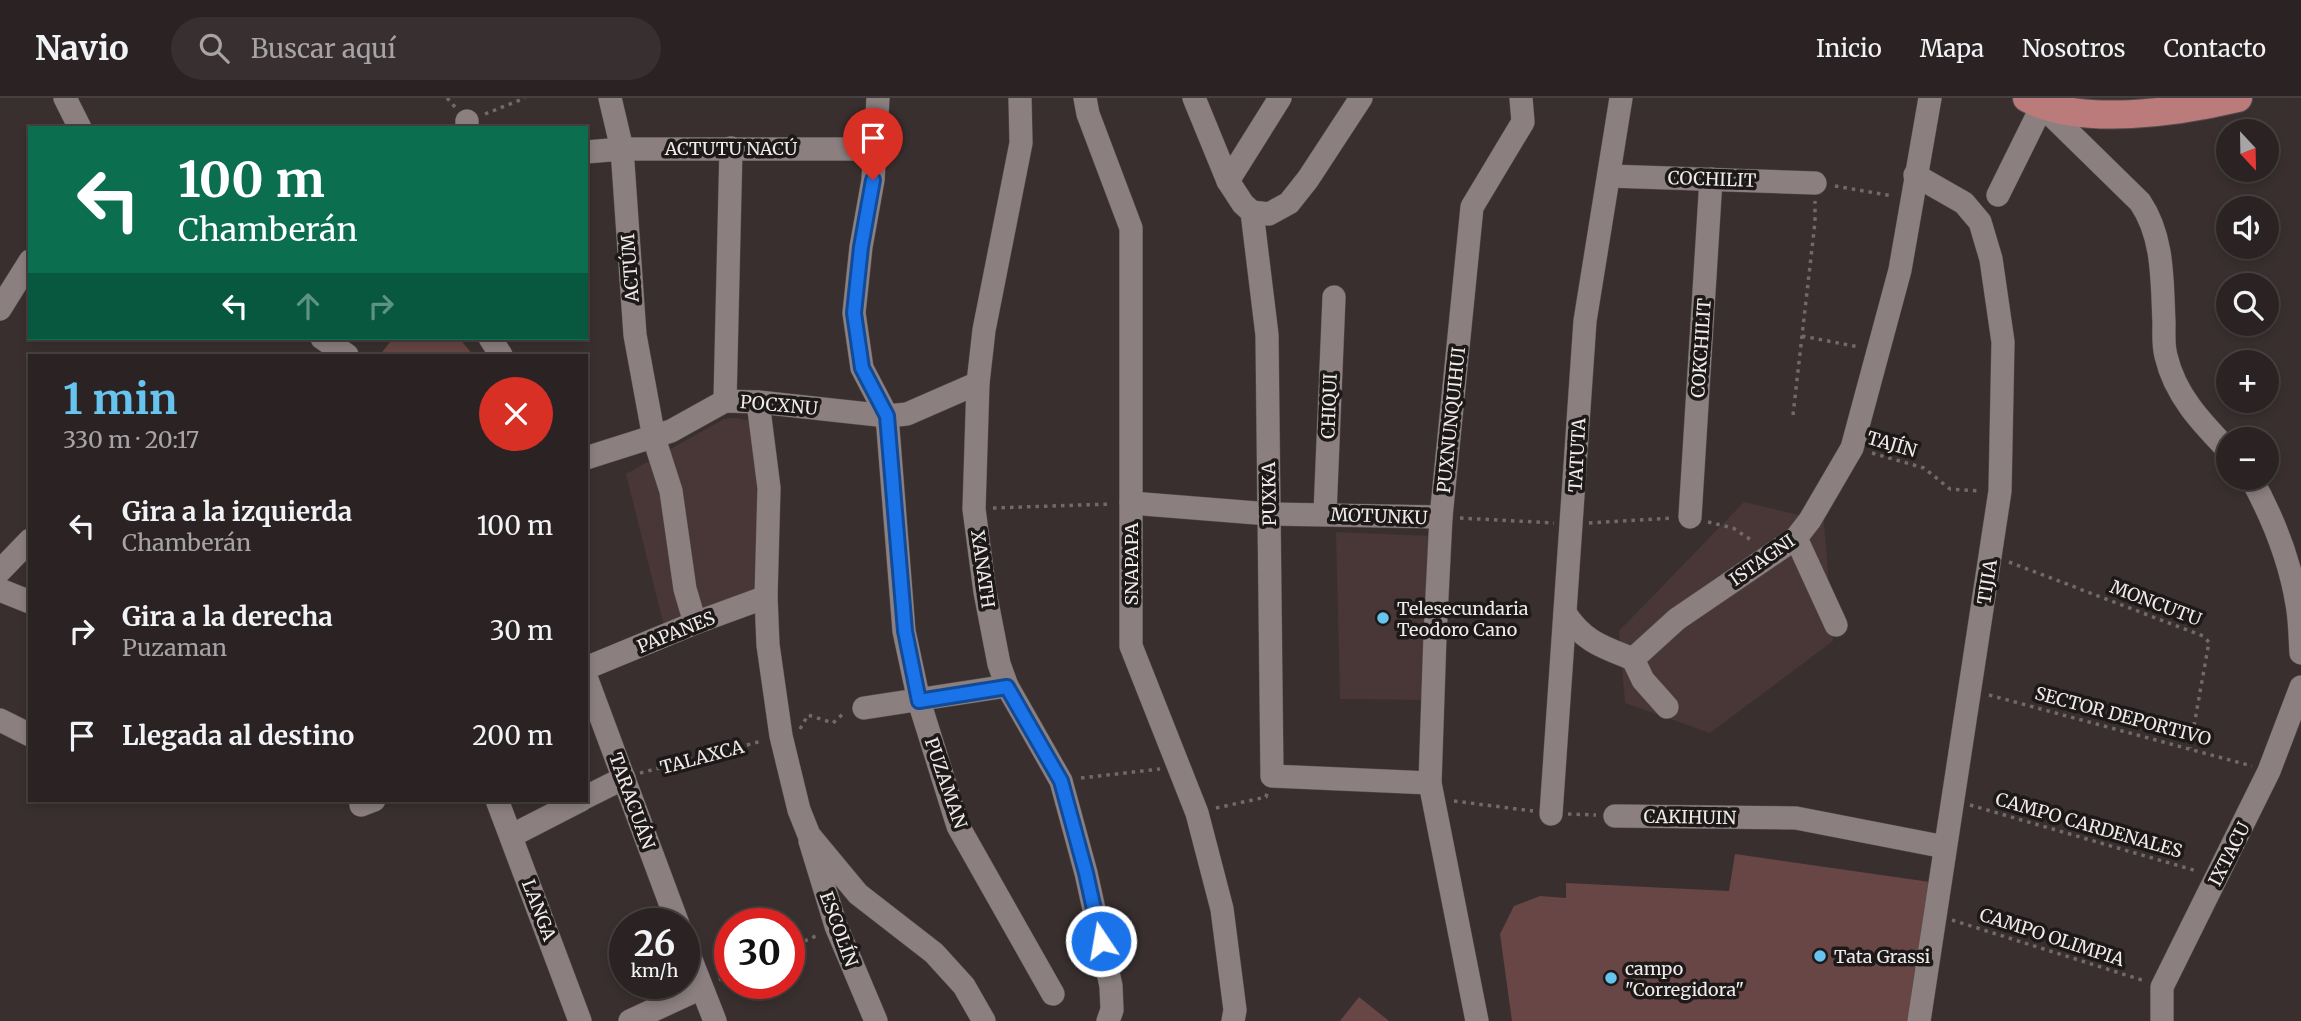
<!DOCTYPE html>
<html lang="es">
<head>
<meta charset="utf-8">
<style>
	:root { --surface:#2b2323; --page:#372f30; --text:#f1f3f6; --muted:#a6a4a6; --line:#474041; --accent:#66c4ef }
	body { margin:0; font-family:Merriweather,serif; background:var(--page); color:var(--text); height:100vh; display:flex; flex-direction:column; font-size:26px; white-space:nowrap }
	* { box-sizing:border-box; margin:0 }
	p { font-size:23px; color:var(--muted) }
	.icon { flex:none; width:38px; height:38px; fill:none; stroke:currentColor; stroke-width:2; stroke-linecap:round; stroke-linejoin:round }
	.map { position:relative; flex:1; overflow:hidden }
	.panel { position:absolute; left:28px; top:256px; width:560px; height:448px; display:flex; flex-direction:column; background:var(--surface); border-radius:0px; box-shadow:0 4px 10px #0003,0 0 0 2px var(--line) }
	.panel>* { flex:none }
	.guide { position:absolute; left:28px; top:28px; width:560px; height:214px; border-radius:0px; box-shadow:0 4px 10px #0003,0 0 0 2px var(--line); background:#0b6e4f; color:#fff; overflow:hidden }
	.needle { width:46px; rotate:158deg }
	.tools { position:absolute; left:2216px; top:21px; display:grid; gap:14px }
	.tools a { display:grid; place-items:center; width:63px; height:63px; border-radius:50%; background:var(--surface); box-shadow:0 4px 10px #0003,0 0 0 2px var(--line); font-size:35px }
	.speed { position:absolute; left:609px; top:810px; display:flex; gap:14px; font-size:35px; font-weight:700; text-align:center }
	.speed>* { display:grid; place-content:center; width:91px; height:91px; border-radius:50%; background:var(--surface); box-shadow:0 4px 10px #0003,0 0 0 2px var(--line); line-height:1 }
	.speed small { font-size:18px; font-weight:400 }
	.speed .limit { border:10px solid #d22; background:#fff; color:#111 }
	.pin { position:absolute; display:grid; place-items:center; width:60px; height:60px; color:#fff; margin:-72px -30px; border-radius:50% 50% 50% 0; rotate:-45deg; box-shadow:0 0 7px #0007 }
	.pin .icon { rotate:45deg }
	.me { position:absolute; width:77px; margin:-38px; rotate:348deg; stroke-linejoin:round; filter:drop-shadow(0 0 5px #0008) }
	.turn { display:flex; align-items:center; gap:24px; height:147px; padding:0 35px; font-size:32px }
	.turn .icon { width:91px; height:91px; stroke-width:2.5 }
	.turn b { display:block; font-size:49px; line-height:60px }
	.lanes { display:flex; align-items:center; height:66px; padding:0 35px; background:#0003; justify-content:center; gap:35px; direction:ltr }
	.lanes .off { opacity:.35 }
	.round { display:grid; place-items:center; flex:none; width:74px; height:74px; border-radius:37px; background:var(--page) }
	.headline { display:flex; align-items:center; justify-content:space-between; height:119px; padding:0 35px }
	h1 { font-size:42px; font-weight:700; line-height:52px; color:var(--accent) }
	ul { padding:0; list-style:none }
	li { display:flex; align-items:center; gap:21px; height:105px; padding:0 35px }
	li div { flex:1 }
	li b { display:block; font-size:26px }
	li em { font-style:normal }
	header { display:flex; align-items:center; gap:42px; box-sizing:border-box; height:98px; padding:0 35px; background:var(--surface); border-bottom:2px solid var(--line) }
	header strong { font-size:33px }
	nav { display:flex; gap:38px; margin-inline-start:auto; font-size:24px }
	.search { width:490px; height:63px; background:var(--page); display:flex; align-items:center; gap:18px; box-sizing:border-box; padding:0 24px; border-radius:38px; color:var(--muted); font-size:26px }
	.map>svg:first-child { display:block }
</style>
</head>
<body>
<header>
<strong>Navio</strong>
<div class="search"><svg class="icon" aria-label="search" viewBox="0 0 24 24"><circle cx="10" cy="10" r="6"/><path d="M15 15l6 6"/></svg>Buscar aquí</div>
<nav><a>Inicio</a><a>Mapa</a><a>Nosotros</a><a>Contacto</a></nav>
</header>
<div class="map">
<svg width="2301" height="923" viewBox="0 0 2301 923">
	<rect width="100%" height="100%" fill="#392f2f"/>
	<g fill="#483736">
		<path d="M735 320 748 322 756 333 764 359 760 498 665 532 626 376 724 321Z"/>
		<path d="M1744 404 1824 423 1833 543 1710 635 1625 605 1619 533Z"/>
		<path d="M1336 434 1431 438 1426 602 1340 601Z"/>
	</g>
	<g fill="#684645">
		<path d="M393 240H459L473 257H380Z"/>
		<path d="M1735 756 1930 784 1910 923H1512L1500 836 1514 808 1540 798 1566 800V785L1729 793Z"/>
		<path d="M1359 899 1389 923H1340Z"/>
	</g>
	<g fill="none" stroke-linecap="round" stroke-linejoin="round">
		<g stroke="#564e4e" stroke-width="24">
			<g id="minor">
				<path d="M65 0 80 30"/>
				<path d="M610 0 622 51 635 237 654 340 671 393 685 491 695 525"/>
				<path d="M878 0 873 82 861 149 854 215 862 270 887 318 904 533 919 603 958 728 1053 896"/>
				<path d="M1020 0 1021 45 984 232 978 285 974 411 985 494 999 566 1007 588 1061 683 1086 775 1111 888 1112 912 1108 923"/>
				<path d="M1085 0 1088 16 1131 130V548L1197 715 1222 811 1235 912 1233 923"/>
				<path d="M1194 0 1228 83 1243 106 1252 114 1269 116 1289 105 1308 81 1361 0"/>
				<path d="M467 30V23"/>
				<path d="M586 54 622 51H875"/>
				<path d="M1915 77 1964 105 1980 124 1991 161 2003 244 2000 393 1919 923"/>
				<path d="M1609 78 1815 85"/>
				<path d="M1228 83 1280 0"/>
				<path d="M1998 97 2042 8 2140 104C2164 139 2162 184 2164 225 2164 236 2163 247 2166 258 2175 297 2201 324 2228 352"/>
				<path d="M1252 114 1267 237 1272 678 1430 685"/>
				<path d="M0 211 30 163"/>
				<path d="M322 240 347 257"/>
				<path d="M490 240 501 257"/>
				<path d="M725 303 731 50"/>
				<path d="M758 304 769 390 766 499 768 547 781 638 799 712 809 737 858 796 934 855 964 888 984 923"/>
				<path d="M586 360 671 333 725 303 758 304 887 318 907 316 978 285"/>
				<path d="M2251 380C2272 418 2290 463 2297 506 2300 522 2300 539 2301 555"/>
				<path d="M1131 405 1269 416 1441 419"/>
				<path d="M1325 416 1334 199"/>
				<path d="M1690 419 1711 81"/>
				<path d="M1796 440 1836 527"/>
				<path d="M0 473 30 442"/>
				<path d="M0 492 30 504"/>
				<path d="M1565 515C1584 544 1603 549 1633 561"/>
				<path d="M1633 561 1677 521 1796 440 1810 422 1852 350 1900 172 1930 0"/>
				<path d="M1633 561 1643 582 1667 609"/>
				<path d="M586 570 695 525 766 499"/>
				<path d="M586 579 678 826"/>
				<path d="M864 610 1007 588"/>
				<path d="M0 622 30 637"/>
				<path d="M586 699 624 680"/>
				<path d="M497 702 580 923"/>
				<path d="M361 707 374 702"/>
				<path d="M1551 716 1585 223 1621 0"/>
				<path d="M1615 718 1796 720 1945 749"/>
				<path d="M511 738 581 702"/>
				<path d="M810 743 836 828 876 923"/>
				<path d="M684 844 715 923"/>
				<path d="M630 923 701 890"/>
				<path d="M1477 923 1430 685 1435 538 1441 419 1472 109 1523 24 1521 0"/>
				<path d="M2162 923V889L2269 673 2301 589"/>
			</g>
		</g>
		<g stroke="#564e4e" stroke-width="30">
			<path id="major" d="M2027 0C2081 29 2179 14 2238 0"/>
		</g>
		<g stroke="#726969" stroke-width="3.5" stroke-dasharray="3.5 5" stroke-linecap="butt">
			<path d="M447 0 455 9"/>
			<path d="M485 16 525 0"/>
			<path d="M1835 88 1893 98"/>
			<path d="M1802 238 1859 249"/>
			<path d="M1793 317 1815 124V103"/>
			<path d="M1872 355 1924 370 1950 391 1980 393"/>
			<path d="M993 410 1111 406"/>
			<path d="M1460 420 1554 425"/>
			<path d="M1708 424 1733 430 1754 444"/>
			<path d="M1589 425 1673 420"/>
			<path d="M2009 464 2203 538 2209 544 2190 650"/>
			<path d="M1989 597 2252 668"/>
			<path d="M800 631 808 617 833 625 845 614"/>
			<path d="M640 675 762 643"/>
			<path d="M1081 680 1160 671"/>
			<path d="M1454 703 1533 713"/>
			<path d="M1970 707 2197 773"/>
			<path d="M1216 710 1266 699 1267 695"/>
			<path d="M1568 716 1596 717"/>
			<path d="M1952 822 2145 883"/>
			<path d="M789 850 818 837"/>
			<path d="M719 882 730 877"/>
		</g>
		<use href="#minor" stroke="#8b7f7f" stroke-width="23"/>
		<use href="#major" stroke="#bc7b7b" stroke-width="28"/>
	</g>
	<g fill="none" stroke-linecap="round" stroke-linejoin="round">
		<g stroke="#114b97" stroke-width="18">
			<path id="route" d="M873 82 861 149 854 215 862 270 887 318 905 533 919 603 1007 589 1061 683 1086 775 1101 843"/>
		</g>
		<use href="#route" stroke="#1a73e8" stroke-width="12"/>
	</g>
	<g fill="#66c4ef" stroke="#1d1919" stroke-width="2.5">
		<circle cx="1383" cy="520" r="7"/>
		<circle cx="1820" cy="858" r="7"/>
		<circle cx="1611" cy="880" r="7"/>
	</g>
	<g text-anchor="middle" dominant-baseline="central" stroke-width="7" stroke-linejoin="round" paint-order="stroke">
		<g font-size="18" fill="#f0eaea" stroke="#1d1919">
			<text x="731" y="50">ACTUTU NACÚ</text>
			<text transform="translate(1712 81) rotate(2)">COCHILIT</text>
			<text transform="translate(630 170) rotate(-94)">ACTÚM</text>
			<text transform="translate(1701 250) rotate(-86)">COKCHILIT</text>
			<text transform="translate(779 307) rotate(5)">POCXNU</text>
			<text transform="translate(1329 308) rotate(-88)">CHIQUI</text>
			<text transform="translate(1451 322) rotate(-84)">PUXNUNQUIHUI</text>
			<text transform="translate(1892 346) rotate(16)">TAJÍN</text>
			<text transform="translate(1577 357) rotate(-87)">TATUTA</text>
			<text transform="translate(1269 396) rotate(-91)">PUXKA</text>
			<text transform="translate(1379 418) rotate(2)">MOTUNKU</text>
			<text transform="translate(1762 462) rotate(-35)">ISTAGNI</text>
			<text transform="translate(1131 466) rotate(-90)">SNAPAPA</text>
			<text transform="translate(983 471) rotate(82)">XANATH</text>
			<text transform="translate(1987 484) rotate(-81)">TIJIA</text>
			<text transform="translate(2156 505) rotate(21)">MONCUTU</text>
			<text transform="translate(676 534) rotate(-22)">PAPANES</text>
			<text transform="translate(2123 618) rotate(15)">SECTOR DEPORTIVO</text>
			<text transform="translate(702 659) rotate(-15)">TALAXCA</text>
			<text transform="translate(946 685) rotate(71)">PUZAMAN</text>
			<text transform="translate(632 703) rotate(70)">TARACUÁN</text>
			<text transform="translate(1690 719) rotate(1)">CAKIHUIN</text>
			<text transform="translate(2089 727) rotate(16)">CAMPO CARDENALES</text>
			<text transform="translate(2229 756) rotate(-63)">IXTACU</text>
			<text transform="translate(539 812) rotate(69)">LANGA</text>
			<text transform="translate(839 831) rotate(70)">ESCOLÍN</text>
			<text transform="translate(2052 839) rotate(18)">CAMPO OLIMPIA</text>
		</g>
		<g font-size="18" fill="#f0eaea" stroke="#1d1919" text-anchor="start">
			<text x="1397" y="510">Telesecundaria<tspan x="1397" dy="21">Teodoro Cano</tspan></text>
			<text x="1834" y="858">Tata Grassi</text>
			<text x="1625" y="870">campo<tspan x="1625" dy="21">"Corregidora"</tspan></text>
		</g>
	</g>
</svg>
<div class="tools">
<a><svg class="needle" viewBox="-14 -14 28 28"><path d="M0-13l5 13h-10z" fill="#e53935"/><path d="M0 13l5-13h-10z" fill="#a6a4a6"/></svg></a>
<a><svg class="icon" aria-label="sound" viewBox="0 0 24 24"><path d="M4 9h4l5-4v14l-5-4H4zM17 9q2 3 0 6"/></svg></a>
<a><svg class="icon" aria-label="search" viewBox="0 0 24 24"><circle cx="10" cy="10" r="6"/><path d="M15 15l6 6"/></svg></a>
<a>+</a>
<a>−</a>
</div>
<div class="speed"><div>26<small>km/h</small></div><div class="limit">30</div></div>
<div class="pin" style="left:873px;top:82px;background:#d93025"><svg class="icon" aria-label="arrive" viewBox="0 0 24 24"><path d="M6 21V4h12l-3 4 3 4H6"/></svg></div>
<svg class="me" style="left:1101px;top:843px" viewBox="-20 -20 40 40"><circle r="17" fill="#1a73e8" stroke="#fff" stroke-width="3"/><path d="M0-11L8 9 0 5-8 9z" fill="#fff"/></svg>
<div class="guide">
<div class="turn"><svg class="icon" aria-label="left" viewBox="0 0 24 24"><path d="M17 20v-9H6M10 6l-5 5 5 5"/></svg><div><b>100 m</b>Chamberán</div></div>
<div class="lanes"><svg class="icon" aria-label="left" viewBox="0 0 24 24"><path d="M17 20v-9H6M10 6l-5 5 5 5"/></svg><svg class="icon off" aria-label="ahead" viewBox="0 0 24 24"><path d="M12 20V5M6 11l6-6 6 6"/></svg><svg class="icon off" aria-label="right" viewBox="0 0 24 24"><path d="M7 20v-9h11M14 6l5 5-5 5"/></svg></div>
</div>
<section class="panel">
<div class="headline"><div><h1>1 min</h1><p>330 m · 20:17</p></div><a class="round" style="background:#d93025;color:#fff"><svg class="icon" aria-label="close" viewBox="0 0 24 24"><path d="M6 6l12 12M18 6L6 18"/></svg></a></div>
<ul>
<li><svg class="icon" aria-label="left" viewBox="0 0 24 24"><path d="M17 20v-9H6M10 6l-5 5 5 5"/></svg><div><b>Gira a la izquierda</b><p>Chamberán</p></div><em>100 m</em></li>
<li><svg class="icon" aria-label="right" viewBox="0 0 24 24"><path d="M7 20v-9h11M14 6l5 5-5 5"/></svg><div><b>Gira a la derecha</b><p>Puzaman</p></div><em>30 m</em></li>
<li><svg class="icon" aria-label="arrive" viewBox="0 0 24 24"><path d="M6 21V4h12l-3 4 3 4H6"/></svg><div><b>Llegada al destino</b></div><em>200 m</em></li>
</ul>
</section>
</div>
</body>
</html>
